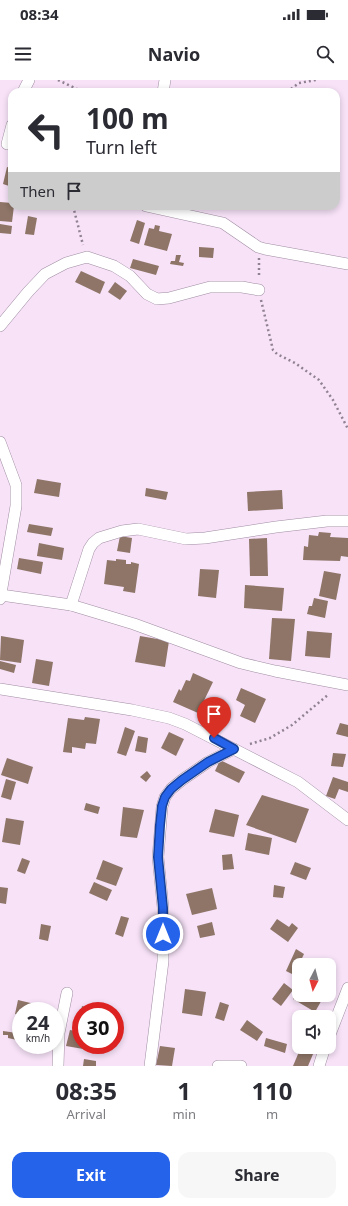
<!DOCTYPE html>
<html lang="en">
<head>
<meta charset="utf-8">
<style>
	:root { --surface:#fff; --page:#f7f7f7; --text:#2b2b33; --muted:#7c7c81; --accent:#2563eb }
	body { margin:0; font-family:"Noto Sans",sans-serif; background:var(--page); color:var(--text); height:100vh; display:flex; flex-direction:column; font-size:15px; white-space:nowrap }
	* { box-sizing:border-box; margin:0 }
	p { font-size:13px; color:var(--muted) }
	.icon { flex:none; width:22px; height:22px; fill:none; stroke:currentColor; stroke-width:2; stroke-linecap:round; stroke-linejoin:round }
	.map { position:relative; height:986px; overflow:hidden }
	.panel { display:flex; flex-direction:column; background:var(--surface); flex:1 }
	.panel>* { flex:none }
	.hud { position:absolute; left:8px; top:8px; width:332px; height:122px; border-radius:12px; box-shadow:0 2px 6px #0003; background:#fff; color:var(--text); overflow:hidden }
	.needle { width:26px; rotate:186deg }
	.buttons { position:absolute; left:292px; top:878px; display:grid; gap:8px }
	.buttons a { display:grid; place-items:center; width:44px; height:44px; border-radius:8px; background:var(--surface); box-shadow:0 2px 6px #0003; font-size:20px }
	.speed { position:absolute; left:12px; top:922px; display:flex; gap:8px; font-size:20px; font-weight:700; text-align:center }
	.speed>* { display:grid; place-content:center; width:52px; height:52px; border-radius:50%; background:var(--surface); box-shadow:0 2px 6px #0003; line-height:1 }
	.speed small { font-size:10px; font-weight:400 }
	.speed .limit { border:6px solid #d22; background:#fff; color:#111 }
	.pin { position:absolute; display:grid; place-items:center; width:34px; height:34px; color:#fff; margin:-41px -17px; border-radius:50% 50% 50% 0; rotate:-45deg; box-shadow:0 0 4px #0007 }
	.pin .icon { rotate:45deg }
	.me { position:absolute; width:44px; margin:-22px; rotate:0deg; stroke-linejoin:round; filter:drop-shadow(0 0 3px #0008) }
	.turn { display:flex; align-items:center; gap:14px; height:84px; padding:0 12px; font-size:18px }
	.turn .icon { width:52px; height:52px; stroke-width:2.5 }
	.turn b { display:block; font-size:28px; line-height:34px }
	.then { display:flex; align-items:center; height:38px; padding:0 12px; background:#0003; gap:8px; font-size:15px }
	.eta { display:flex; justify-content:space-evenly; align-items:center; height:68px; text-align:center }
	.eta b { font-size:24px; font-weight:700; line-height:28px }
	.primary-button { display:flex; gap:8px; margin-top:auto; padding:8px 12px }
	.primary-button a { flex:1; height:46px; border-radius:12px; background:var(--accent); color:#fff; font-size:16px; font-weight:700; line-height:46px; text-align:center }
	.primary-button a+a { background:var(--page); color:var(--text) }
	.status { display:flex; justify-content:space-between; align-items:center; height:28px; padding:0 20px; background:var(--surface); direction:ltr }
	.status svg { height:11px; fill:currentColor }
	header { display:flex; justify-content:space-between; align-items:center; height:52px; padding:0 12px; background:var(--surface); font-size:18px; font-weight:700 }
	.map>svg:first-child { display:block }
</style>
</head>
<body>
<div class="status"><b>08:34</b><svg viewBox="0 0 49 12"><path d="M0 12V9h3v3zM5 12V6h3v6zM10 12V3h3v9zM15 12V0h3v12zM26 1h20v11H26zM47 4h2v5h-2z"/></svg></div>
<header><svg class="icon" aria-label="menu" viewBox="0 0 24 24"><path d="M4 6h16M4 12h16M4 18h16"/></svg>Navio<svg class="icon" aria-label="search" viewBox="0 0 24 24"><circle cx="10" cy="10" r="6"/><path d="M15 15l6 6"/></svg></header>
<div class="map">
<svg width="348" height="986" viewBox="0 0 348 986">
	<rect width="100%" height="100%" fill="#f7e2f8"/>
	<g fill="#8e7567">
		<path d="M7 87 12 88V107L3 104Z"/>
		<path d="M0 122 12 123V126H14L12 142 0 141Z"/>
		<path d="M28 136 37 138 34 155 25 154Z"/>
		<path d="M137 140 145 143 139 164 130 161Z"/>
		<path d="M0 144 12 146 11 154 0 153Z"/>
		<path d="M155 145 160 146 159 151 172 154 167 171 144 165 149 148 154 149Z"/>
		<path d="M199 167 214 168 213 178 199 177Z"/>
		<path d="M176 175H181L179 182 184 183 183 186 170 184 171 181H175Z"/>
		<path d="M133 179 159 186 156 195 130 188Z"/>
		<path d="M81 191 105 202 100 214 75 202Z"/>
		<path d="M115 202 127 211 120 220 108 212Z"/>
		<path d="M37 399 61 403 59 417 34 413Z"/>
		<path d="M146 408 168 412 166 420 145 416Z"/>
		<path d="M282 410 283 429 248 431 247 412Z"/>
		<path d="M29 444 53 448 51 456 27 452Z"/>
		<path d="M319 452 331 453 330 457 348 458V477L341 476 340 481 303 480 304 466 308 467 309 455 318 456Z"/>
		<path d="M120 456 132 458 130 473 117 471Z"/>
		<path d="M267 458 268 496H250L249 459Z"/>
		<path d="M39 463 64 468 62 480 37 476Z"/>
		<path d="M19 478 43 482 41 494 17 489Z"/>
		<path d="M116 479 126 480V484H131V482L139 484 135 513 123 511 124 507 104 504 107 480 116 481Z"/>
		<path d="M200 489 219 490 216 518 198 516Z"/>
		<path d="M324 491 341 494 336 520 319 516Z"/>
		<path d="M245 505 284 508 282 531 244 528Z"/>
		<path d="M314 518 328 521 325 538 307 534 309 526H312Z"/>
		<path d="M272 538 295 539 291 581 269 579Z"/>
		<path d="M307 551 332 553 330 578 305 576Z"/>
		<path d="M1 556 24 560 21 583 0 580Z"/>
		<path d="M140 556 169 561 165 587 135 582Z"/>
		<path d="M36 579 53 582 49 606 32 603Z"/>
		<path d="M0 581 16 585 14 593 0 589Z"/>
		<path d="M193 593 213 602 198 633 173 622 179 609 181 611 186 600 190 601Z"/>
		<path d="M241 608 266 619 255 643 240 636 245 625 236 620Z"/>
		<path d="M85 637 100 639 96 664 86 663 85 669 72 667V673L63 672 68 638 84 640Z"/>
		<path d="M340 643 348 645V657L336 654Z"/>
		<path d="M125 647 135 651 126 676 117 673Z"/>
		<path d="M169 652 184 659 176 676 161 668Z"/>
		<path d="M138 656 148 658 146 673 135 671Z"/>
		<path d="M333 673 346 674 343 687 331 686Z"/>
		<path d="M7 678 33 687 28 704 1 695Z"/>
		<path d="M220 680 245 692 239 703 215 691Z"/>
		<path d="M147 691 151 696 146 702 140 697Z"/>
		<path d="M333 697 348 702V712L339 709 335 719 326 716Z"/>
		<path d="M6 699 16 702 11 720 1 717Z"/>
		<path d="M262 715 309 729 296 763 246 745Z"/>
		<path d="M86 723 100 727 98 734 84 730Z"/>
		<path d="M123 727 144 730 137 758 120 756Z"/>
		<path d="M215 729 239 735 234 757 209 752Z"/>
		<path d="M6 738 24 741 20 765 2 762Z"/>
		<path d="M248 753 272 758 269 775 245 770Z"/>
		<path d="M232 774 234 789 223 790 222 775Z"/>
		<path d="M22 778 30 781 25 794 17 791Z"/>
		<path d="M103 780 123 788 116 806 96 799Z"/>
		<path d="M295 782 311 788 306 800 290 794Z"/>
		<path d="M94 802 112 810 107 821 89 813Z"/>
		<path d="M274 805 285 807 283 818 273 817Z"/>
		<path d="M0 807 8 808 6 824 0 823Z"/>
		<path d="M212 808 217 829 192 835 186 814Z"/>
		<path d="M121 836 129 838 123 857 115 854Z"/>
		<path d="M277 839 289 847 292 843 298 848 288 862 270 849Z"/>
		<path d="M212 842 215 855 200 858 197 846Z"/>
		<path d="M41 844 51 846 48 861 39 859Z"/>
		<path d="M296 869 304 874 294 895 286 891Z"/>
		<path d="M284 903 293 910 281 926 272 919Z"/>
		<path d="M299 908V915H323L324 916 315 932 293 919Z"/>
		<path d="M185 909 206 912 202 936 182 933Z"/>
		<path d="M18 920 43 926 42 931H21V936L15 934Z"/>
		<path d="M220 922 229 925 224 941 215 938Z"/>
		<path d="M82 926 100 931H81Z"/>
		<path d="M247 940 263 952 257 961 240 950Z"/>
		<path d="M70 950 80 952 81 965H90L89 970 66 966Z"/>
		<path d="M3 951 17 953V960L8 958V955H3Z"/>
		<path d="M266 958 287 964 285 973 264 966Z"/>
		<path d="M160 966 175 968 172 986 156 985Z"/>
		<path d="M301 967H316L308 986H293Z"/>
		<path d="M84 979 96 981V986H83Z"/>
	</g>
	<g fill="none" stroke-linecap="round" stroke-linejoin="round">
		<g stroke="#a08da2" stroke-width="12">
			<g id="street">
				<path d="M23 12 29 0"/>
				<path d="M163 12 165 0"/>
				<path d="M7 64 12 45"/>
				<path d="M146 126 223 143 258 167 265 169 348 184"/>
				<path d="M0 246 28 212 45 194 66 183 87 177 114 186 130 196 147 214 157 219 169 218 210 207H242L259 210"/>
				<path d="M0 362 16 405V426L0 519"/>
				<path d="M1 515 71 525 134 544 241 583 275 591 348 605"/>
				<path d="M71 525 89 469 93 463 99 458 122 451 138 449 186 459 205 458 276 447 327 441H348"/>
				<path d="M0 609 132 630 169 638 185 644 298 702 348 740"/>
				<path d="M329 957 348 908"/>
				<path d="M58 986 59 953 67 913"/>
				<path d="M150 986 163 881V828L158 777 162 727 165 717 171 709 182 700 208 682 234 669"/>
				<path d="M218 986H241"/>
				<path d="M319 986 325 967"/>
			</g>
		</g>
		<g stroke="#918291" stroke-width="2.5" stroke-dasharray="2 3" stroke-linecap="butt">
			<path d="M58 0 77 9 98 12"/>
			<path d="M287 12 299 3 316 0"/>
			<path d="M73 126 83 165"/>
			<path d="M259 178V197"/>
			<path d="M261 220 273 270 277 274 295 283 319 300 333 320 348 349"/>
			<path d="M250 664 270 658 292 645 329 614"/>
		</g>
		<use href="#street" stroke="#fff" stroke-width="11"/>
	</g>
	<g fill="none" stroke-linecap="round" stroke-linejoin="round">
		<g stroke="#184099" stroke-width="10">
			<path id="route" d="M163 854V828L158 777 160 745 162 726 165 717 171 709 182 700 208 682 234 669 214 658"/>
		</g>
		<use href="#route" stroke="#2563eb" stroke-width="7"/>
	</g>
</svg>
<div class="buttons">
<a><svg class="needle" viewBox="-14 -14 28 28"><path d="M0-13l5 13h-10z" fill="#e53935"/><path d="M0 13l5-13h-10z" fill="#7c7c81"/></svg></a>
<a><svg class="icon" aria-label="sound" viewBox="0 0 24 24"><path d="M4 9h4l5-4v14l-5-4H4zM17 9q2 3 0 6"/></svg></a>
</div>
<div class="speed"><div>24<small>km/h</small></div><div class="limit">30</div></div>
<div class="pin" style="left:214px;top:658px;background:#d93025"><svg class="icon" aria-label="arrive" viewBox="0 0 24 24"><path d="M6 21V4h12l-3 4 3 4H6"/></svg></div>
<svg class="me" style="left:163px;top:854px" viewBox="-20 -20 40 40"><circle r="17" fill="#2563eb" stroke="#fff" stroke-width="3"/><path d="M0-11L8 9 0 5-8 9z" fill="#fff"/></svg>
<div class="hud">
<div class="turn"><svg class="icon" aria-label="left" viewBox="0 0 24 24"><path d="M17 20v-9H6M10 6l-5 5 5 5"/></svg><div><b>100 m</b>Turn left</div></div>
<div class="then">Then<svg class="icon" aria-label="arrive" viewBox="0 0 24 24"><path d="M6 21V4h12l-3 4 3 4H6"/></svg></div>
</div>
</div>
<section class="panel">
<div class="eta">
<div><b>08:35</b><p>Arrival</p></div>
<div><b>1</b><p>min</p></div>
<div><b>110</b><p>m</p></div>
</div>
<div class="primary-button"><a>Exit</a><a>Share</a></div>
</section>
</body>
</html>
